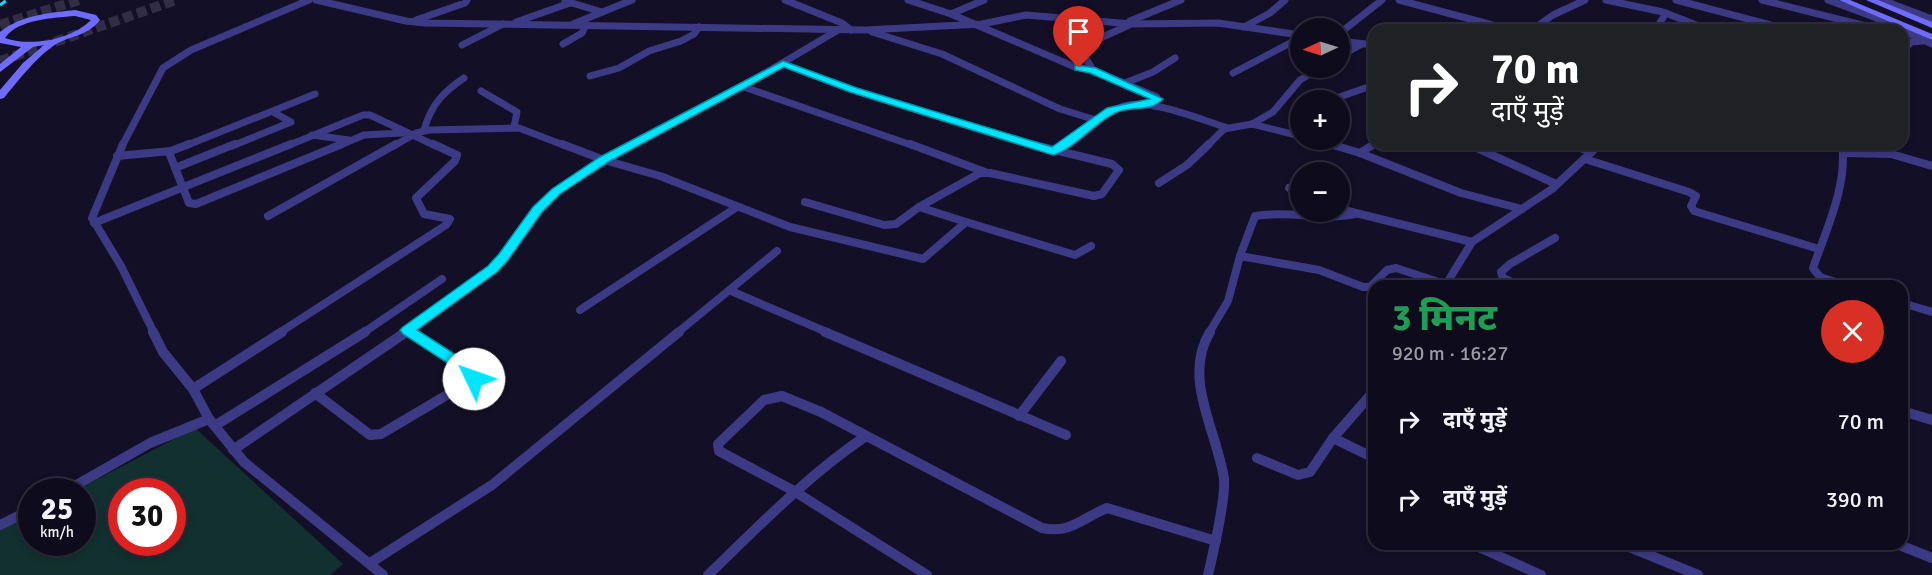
<!DOCTYPE html>
<html lang="hi">
<head>
<meta charset="utf-8">
<style>
	:root { --surface:#0e0b1c; --page:#171425; --text:#f1f3f6; --muted:#9b9ba3; --line:#2e2b3b }
	body { margin:0; font-family:Signika,"Noto Sans Devanagari",sans-serif; background:var(--page); color:var(--text); height:100vh; display:flex; flex-direction:column; font-size:22px; white-space:nowrap }
	* { box-sizing:border-box; margin:0 }
	p { font-size:20px; color:var(--muted) }
	.icon { flex:none; width:33px; height:33px; fill:none; stroke:currentColor; stroke-width:2; stroke-linecap:round; stroke-linejoin:round }
	.map { position:relative; flex:1; overflow:hidden }
	.details { position:absolute; left:1368px; top:280px; width:540px; height:270px; display:flex; flex-direction:column; background:var(--surface); border-radius:18px; box-shadow:0 3px 9px #0003,0 0 0 2px var(--line) }
	.details>* { flex:none }
	.top-card { position:absolute; left:1368px; top:24px; width:540px; height:126px; border-radius:18px; box-shadow:0 3px 9px #0003,0 0 0 2px var(--line); background:#202124; color:#fff; overflow:hidden }
	.needle { width:39px; rotate:266deg }
	.fabs { position:absolute; left:1290px; top:18px; display:grid; gap:12px }
	.fabs a { display:grid; place-items:center; width:60px; height:60px; border-radius:50%; background:var(--surface); box-shadow:0 3px 9px #0003,0 0 0 2px var(--line); font-size:30px }
	.speed { position:absolute; left:18px; top:478px; display:flex; gap:12px; font-size:30px; font-weight:700; text-align:center }
	.speed>* { display:grid; place-content:center; width:78px; height:78px; border-radius:50%; background:var(--surface); box-shadow:0 3px 9px #0003,0 0 0 2px var(--line); line-height:1 }
	.speed small { font-size:15px; font-weight:400 }
	.speed .limit { border:9px solid #d22; background:#fff; color:#111 }
	.pin { position:absolute; display:grid; place-items:center; width:51px; height:51px; color:#fff; margin:-62px -26px; border-radius:50% 50% 50% 0; rotate:-45deg; box-shadow:0 0 6px #0007 }
	.pin .icon { rotate:45deg }
	.me { position:absolute; width:66px; margin:-33px; rotate:312deg; stroke-linejoin:round; filter:drop-shadow(0 0 4px #0008) }
	.turn { display:flex; align-items:center; gap:21px; height:126px; padding:0 24px; font-size:27px }
	.turn .icon { width:78px; height:78px; stroke-width:2.5 }
	.turn b { display:block; font-size:42px; line-height:51px }
	.round { display:grid; place-items:center; flex:none; width:63px; height:63px; border-radius:32px; background:var(--page) }
	.summary { display:flex; align-items:center; justify-content:space-between; height:102px; padding:0 24px }
	h1 { font-size:36px; font-weight:800; line-height:45px; color:#1e9e55 }
	ul { padding:0; list-style:none }
	li { display:flex; align-items:center; gap:18px; height:78px; padding:0 24px }
	li div { flex:1 }
	li b { display:block; font-size:22px }
	li em { font-style:normal }
	.map>svg:first-child { display:block }
</style>
</head>
<body>
<div class="map">
<svg width="1932" height="575" viewBox="0 0 1932 575">
	<rect width="100%" height="100%" fill="#130f26"/>
	<path fill="#12302f" fill-rule="evenodd" d="M195 428 343 564 330 575H0V530L31 514 32 543H82V492H73ZM122 492H172V543H122Z"/>
	<g fill="none" stroke-linecap="round" stroke-linejoin="round">
		<g stroke="#312d47" stroke-width="10" stroke-dasharray="10 4.5" stroke-linecap="butt">
			<path d="M0 25 79 0"/>
			<path d="M0 61 176 0"/>
		</g>
		<g stroke="#3d3a85" stroke-width="7">
			<path d="M316 0 406 21 425 23 865 30 982 24 1026 15 1132 24 1218 23 1300 35"/>
			<path d="M785 0 842 23 851 30"/>
			<path d="M908 0 951 14 984 0"/>
			<path d="M1399 0 1511 30"/>
			<path d="M1606 0 1663 12 1709 30"/>
			<path d="M1676 0 1790 30"/>
			<path d="M1762 0 1882 30"/>
			<path d="M1828 0 1874 17 1932 44"/>
			<path d="M1882 0 1932 19"/>
			<path d="M565 1 602 12"/>
			<path d="M951 14 1075 67 1093 70 1157 97V100L1148 105"/>
			<path d="M416 20 465 3 467 0"/>
			<path d="M1130 21 1181 0"/>
			<path d="M516 22 570 3"/>
			<path d="M573 24 632 0"/>
			<path d="M1244 27 1270 13 1285 0"/>
			<path d="M1656 29 1666 13"/>
			<path d="M1532 30 1553 15 1585 0"/>
			<path d="M872 32 942 54 1060 109 1096 120"/>
			<path d="M1340 33 1382 0"/>
			<path d="M1340 41 1374 45"/>
			<path d="M563 44 582 33 586 25"/>
			<path d="M462 45 503 24"/>
			<path d="M1902 53 1911 42 1923 41"/>
			<path d="M1340 56 1362 44"/>
			<path d="M783 64 853 90 1035 146"/>
			<path d="M1093 70 1079 48 1129 25"/>
			<path d="M1233 73 1300 38"/>
			<path d="M590 76 619 68 649 51 681 41 694 34 699 27"/>
			<path d="M1125 83 1153 72 1175 58"/>
			<path d="M741 86 914 146"/>
			<path d="M481 91 517 112 514 127"/>
			<path d="M1331 100 1374 85"/>
			<path d="M1252 124 1273 112 1300 80 1320 68"/>
			<path d="M424 130C431 105 443 92 464 78"/>
			<path d="M312 135 349 140"/>
			<path d="M1317 140 1335 146"/>
			<path d="M1468 144 1471 146"/>
			<path d="M1568 144 1573 146"/>
			<path d="M122 146 163 68 191 50 309 0"/>
			<path d="M185 146 315 94"/>
			<path d="M232 146 291 122 273 112"/>
			<path d="M287 146 363 115H370L436 146"/>
			<path d="M338 146 364 135 402 133"/>
			<path d="M394 146 416 133 429 130 519 128 566 146"/>
			<path d="M630 146 767 72 838 30"/>
			<path d="M1061 146C1080 131 1100 114 1124 106 1151 98 1201 120 1228 128"/>
			<path d="M1207 146 1224 129 1252 124 1300 136"/>
			<path d="M1372 146 1374 144"/>
		</g>
		<g stroke="#3d3a85" stroke-width="8">
			<path d="M123 144 92 218 121 266 154 333"/>
			<path d="M189 144 171 151 170 155 189 203 196 204 342 144"/>
			<path d="M562 144 604 160 660 176 790 227 923 259 966 222 919 207"/>
			<path d="M910 144 985 172"/>
			<path d="M1330 144 1360 153 1461 193 1522 209"/>
			<path d="M1468 144 1556 184"/>
			<path d="M1568 144 1592 152"/>
			<path d="M1842 144C1848 185 1826 230 1813 268L1820 277 1848 286"/>
			<path d="M1053 151 1063 144"/>
			<path d="M1360 153 1374 144"/>
			<path d="M1845 153 1891 154 1932 166"/>
			<path d="M117 156 171 151"/>
			<path d="M1585 159 1689 192 1696 196 1691 206 1694 211 1819 249"/>
			<path d="M175 168 235 144"/>
			<path d="M1159 183 1187 165 1209 144"/>
			<path d="M1289 188 1300 194"/>
			<path d="M805 202 884 225 896 224 919 207 980 173H990L1094 196 1102 194 1119 170 1112 164 1030 144"/>
			<path d="M1340 209 1472 242"/>
			<path d="M268 216 396 144"/>
			<path d="M966 222 1075 255 1091 246"/>
			<path d="M94 223 291 144"/>
			<path d="M1240 256 1319 270 1363 287H1370L1387 270 1396 268 1451 286"/>
			<path d="M1445 286 1472 242 1552 189 1600 144"/>
			<path d="M1521 286 1503 278 1501 272 1510 264 1555 238"/>
			<path d="M731 291 829 333"/>
			<path d="M1902 303 1932 312"/>
			<path d="M580 310 737 207"/>
			<path d="M408 330 413 333"/>
			<path d="M279 333 446 225 450 219 424 214 416 198 455 161 457 155 433 144"/>
			<path d="M363 333 442 279"/>
			<path d="M404 333 492 269 538 209 556 191 633 144"/>
			<path d="M677 333 777 251"/>
			<path d="M1209 333 1228 301 1240 256 1255 216C1289 210 1322 221 1355 214"/>
		</g>
		<g stroke="#3d3a85" stroke-width="10">
			<path d="M153 332 163 352 193 389 209 419 244 462 383 575"/>
			<path d="M825 332 1066 435"/>
			<path d="M193 389 282 332"/>
			<path d="M315 393 370 435 381 434 474 379 473 373 410 332"/>
			<path d="M1902 411 1932 420"/>
			<path d="M1019 416 1061 361"/>
			<path d="M216 425 365 332"/>
			<path d="M1333 438 1374 458"/>
			<path d="M233 450 406 332"/>
			<path d="M1257 458 1298 475 1310 472 1333 438 1374 391"/>
			<path d="M64 492 150 443 209 419"/>
			<path d="M0 525 32 509"/>
			<path d="M1472 544 1541 575"/>
			<path d="M1622 544 1698 575"/>
			<path d="M1897 544 1932 558"/>
			<path d="M370 563 492 485 679 332"/>
			<path d="M708 575C759 526 807 476 866 436"/>
			<path d="M927 575 794 491 719 451 718 444 764 400 782 396 821 412 1042 528C1071 534 1082 518 1107 508L1216 541"/>
			<path d="M1208 575C1213 553 1226 500 1224 479 1217 431 1182 378 1210 332"/>
		</g>
		<g fill="#6f6bff" fill-rule="evenodd">
			<path d="M1839 0H1850L1932 34V40Z"/>
			<path d="M1866 0H1878L1932 22V28Z"/>
			<path d="M75 10 96 15 100 20C89 34 76 35 60 42 41 51 17 82 4 98L0 99V90L23 63 44 45 33 47 0 72V64L21 47 0 43V32C21 15 49 13 75 10ZM75 16 91 20C71 40 31 47 5 38 18 19 53 18 75 16Z"/>
		</g>
		<path stroke="#00e5ff" stroke-width="3" stroke-dasharray="7 5" stroke-linecap="butt" d="M0 5 7 0"/>
	</g>
	<path fill="#00e5ff" stroke="#0095a6" stroke-width="1.5" d="M783 61 857 88 1052 147 1107 108 1150 99 1090 73 1075 70V65L1096 68 1163 99C1149 113 1132 105 1115 113 1094 123 1076 148 1053 155L850 92 784 67 608 162 560 194 542 212 508 260 497 272 417 330 478 369 482 379 480 383H469L466 375 403 334 400 330 403 327 488 266 499 254 533 207 552 189 600 157Z"/>
</svg>
<div class="fabs">
<a><svg class="needle" viewBox="-14 -14 28 28"><path d="M0-13l5 13h-10z" fill="#e53935"/><path d="M0 13l5-13h-10z" fill="#9b9ba3"/></svg></a>
<a>+</a>
<a>−</a>
</div>
<div class="speed"><div>25<small>km/h</small></div><div class="limit">30</div></div>
<div class="pin" style="left:1079px;top:68px;background:#d93025"><svg class="icon" aria-label="arrive" viewBox="0 0 24 24"><path d="M6 21V4h12l-3 4 3 4H6"/></svg></div>
<svg class="me" style="left:474px;top:379px" viewBox="-20 -20 40 40"><circle r="19" fill="#fff"/><path d="M0-13L10 11 0 6-10 11z" fill="#00e5ff"/></svg>
<div class="top-card">
<div class="turn"><svg class="icon" aria-label="right" viewBox="0 0 24 24"><path d="M7 20v-9h11M14 6l5 5-5 5"/></svg><div><b>70 m</b>दाएँ मुड़ें</div></div>
</div>
<section class="details">
<div class="summary"><div><h1>3 मिनट</h1><p>920 m · 16:27</p></div><a class="round" style="background:#d93025;color:#fff"><svg class="icon" aria-label="close" viewBox="0 0 24 24"><path d="M6 6l12 12M18 6L6 18"/></svg></a></div>
<ul>
<li><svg class="icon" aria-label="right" viewBox="0 0 24 24"><path d="M7 20v-9h11M14 6l5 5-5 5"/></svg><div><b>दाएँ मुड़ें</b></div><em>70 m</em></li>
<li><svg class="icon" aria-label="right" viewBox="0 0 24 24"><path d="M7 20v-9h11M14 6l5 5-5 5"/></svg><div><b>दाएँ मुड़ें</b></div><em>390 m</em></li>
</ul>
</section>
</div>
</body>
</html>
